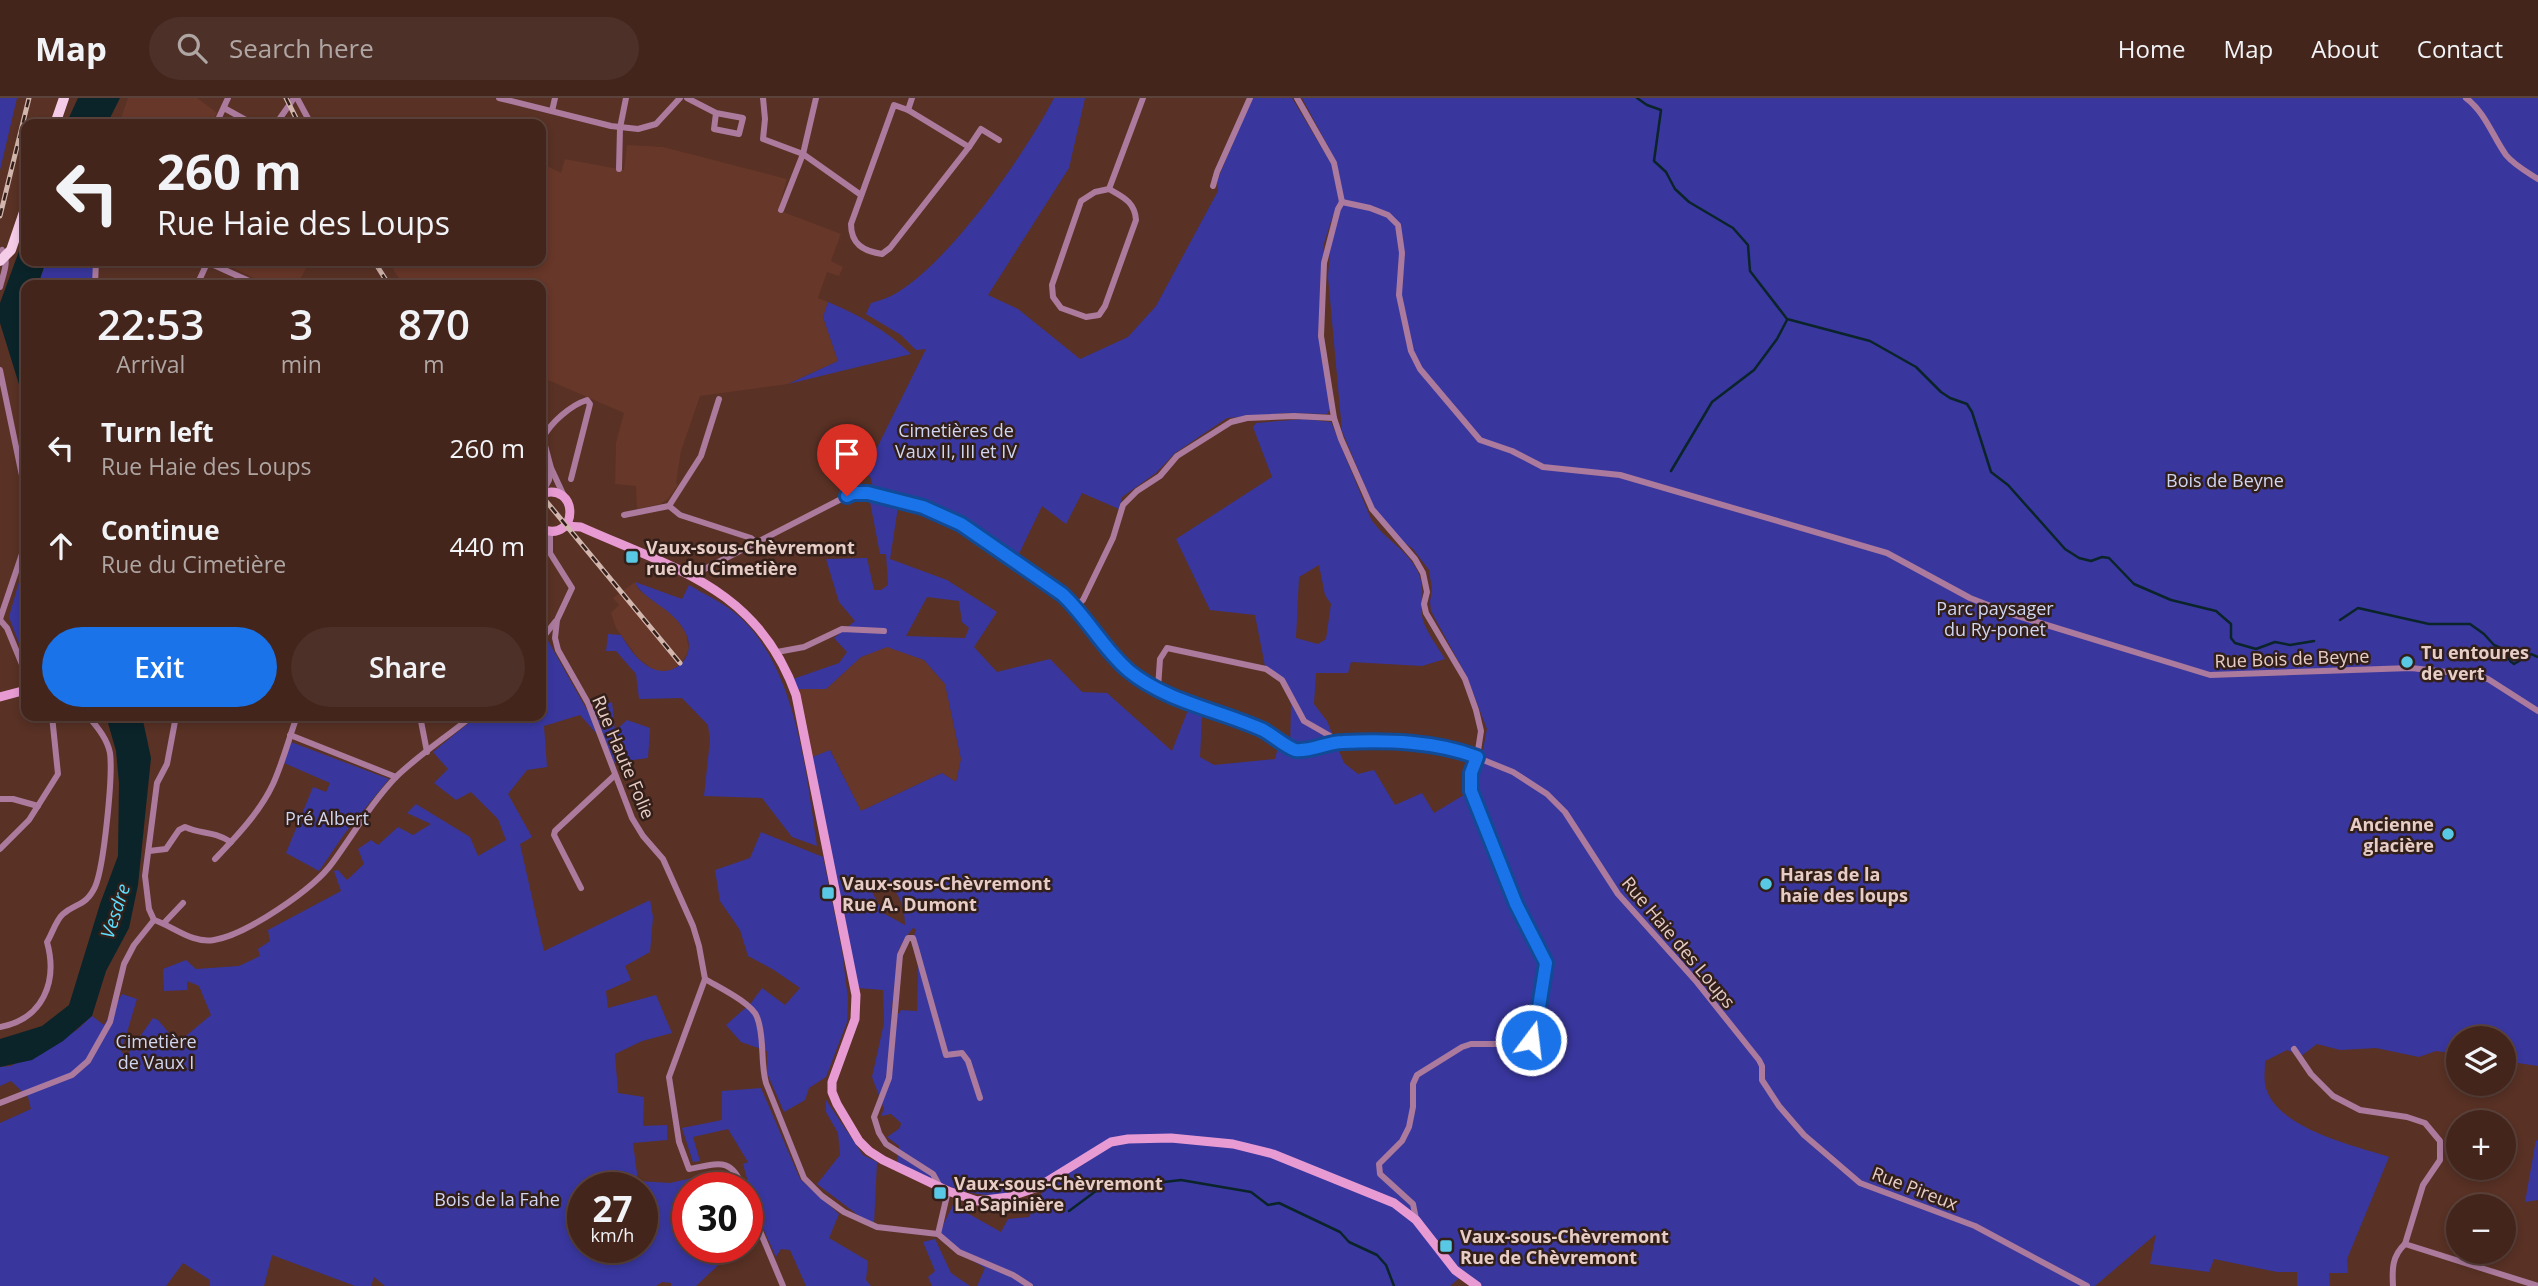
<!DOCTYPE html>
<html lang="en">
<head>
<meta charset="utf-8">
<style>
	:root { --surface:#43251c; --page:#4d3129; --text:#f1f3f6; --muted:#afa5a3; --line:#5b423b; --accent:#1a73e8 }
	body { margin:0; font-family:"Open Sans",sans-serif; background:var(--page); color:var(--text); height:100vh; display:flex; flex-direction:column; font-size:26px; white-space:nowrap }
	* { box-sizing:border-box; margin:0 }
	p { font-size:23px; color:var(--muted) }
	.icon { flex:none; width:38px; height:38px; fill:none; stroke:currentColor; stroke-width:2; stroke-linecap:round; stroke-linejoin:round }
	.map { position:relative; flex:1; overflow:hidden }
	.side { position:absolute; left:21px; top:182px; width:525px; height:441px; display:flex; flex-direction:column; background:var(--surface); border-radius:14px; box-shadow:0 4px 10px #0003,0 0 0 2px var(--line) }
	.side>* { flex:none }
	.hud { position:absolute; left:21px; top:21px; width:525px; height:147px; border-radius:14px; box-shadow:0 4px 10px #0003,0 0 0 2px var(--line); background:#43251c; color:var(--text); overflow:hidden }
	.fabs { position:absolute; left:2446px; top:928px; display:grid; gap:14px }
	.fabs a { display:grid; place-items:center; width:70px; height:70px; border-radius:50%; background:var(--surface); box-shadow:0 4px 10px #0003,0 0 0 2px var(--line); font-size:35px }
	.speed { position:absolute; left:567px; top:1074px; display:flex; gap:14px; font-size:35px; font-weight:700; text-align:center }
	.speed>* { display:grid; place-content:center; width:91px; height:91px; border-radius:50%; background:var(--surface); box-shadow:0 4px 10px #0003,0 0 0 2px var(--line); line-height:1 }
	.speed small { font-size:18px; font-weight:400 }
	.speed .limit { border:10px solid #d22; background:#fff; color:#111 }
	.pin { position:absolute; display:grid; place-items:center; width:60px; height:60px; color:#fff; margin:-72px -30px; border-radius:50% 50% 50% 0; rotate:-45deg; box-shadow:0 0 7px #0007 }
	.pin .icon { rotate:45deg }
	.me { position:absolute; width:77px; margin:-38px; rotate:15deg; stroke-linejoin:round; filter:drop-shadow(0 0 5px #0008) }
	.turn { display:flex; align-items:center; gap:24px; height:147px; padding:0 21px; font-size:32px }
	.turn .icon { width:91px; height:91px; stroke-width:2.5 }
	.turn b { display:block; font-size:49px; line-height:60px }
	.eta { display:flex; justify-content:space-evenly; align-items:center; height:119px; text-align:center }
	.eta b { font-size:42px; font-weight:600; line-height:49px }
	.primary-button { display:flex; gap:14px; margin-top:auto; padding:14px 21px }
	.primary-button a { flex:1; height:80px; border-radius:42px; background:var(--accent); color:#fff; font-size:28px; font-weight:600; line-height:80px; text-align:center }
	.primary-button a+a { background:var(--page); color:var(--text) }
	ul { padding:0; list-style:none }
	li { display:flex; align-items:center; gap:21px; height:98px; padding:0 21px }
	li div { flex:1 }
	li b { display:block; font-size:26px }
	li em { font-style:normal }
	header { display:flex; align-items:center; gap:42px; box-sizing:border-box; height:98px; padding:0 35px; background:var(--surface); border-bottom:2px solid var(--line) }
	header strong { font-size:33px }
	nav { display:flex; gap:38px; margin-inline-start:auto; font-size:24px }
	.search { width:490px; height:63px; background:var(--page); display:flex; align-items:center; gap:18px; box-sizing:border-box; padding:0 24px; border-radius:38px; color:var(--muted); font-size:26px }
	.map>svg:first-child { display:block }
</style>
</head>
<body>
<header>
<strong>Map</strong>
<div class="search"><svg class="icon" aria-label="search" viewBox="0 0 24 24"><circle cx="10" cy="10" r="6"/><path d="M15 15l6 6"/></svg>Search here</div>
<nav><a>Home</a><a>Map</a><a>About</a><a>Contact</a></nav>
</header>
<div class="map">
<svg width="2538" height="1188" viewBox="0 0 2538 1188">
	<rect width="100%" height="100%" fill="#593125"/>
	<g fill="#673729">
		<path d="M128 0H197L217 15 211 26H141L120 23Z"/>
		<path d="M627 47 663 49 787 81 778 112 841 136 831 163 843 169 839 178 827 174 818 200 828 204 823 219 838 263 788 286 700 298 681 353 676 385 678 387 668 401 660 406 637 411 636 388 615 386 616 345 624 315 541 279V187H403L388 163H541V65L561 75 565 61 624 72Z"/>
		<path d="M219 163H310L297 187H268Z"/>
		<path d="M635 484 639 492 661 507 676 520 686 535 689 552 681 566 673 572 661 574 651 570 638 560 616 530 611 515 619 507 613 500Z"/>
		<path d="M887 548 924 562 945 586 961 661 956 684 942 675 861 713 831 653 810 660 798 591H826L861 559Z"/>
	</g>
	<g fill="#39379e" fill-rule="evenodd">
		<path d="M0 0H17L0 72Z"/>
		<path d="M1054 0H1085L1069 70 988 197 1018 211 1080 261 1128 239 1156 208 1218 93 1217 83 1252 0H1292L1332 67 1336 86 1338 67 1302 0H2538V968L2504 963V940H2459V956L2436 953 2419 959 2376 950 2340 952 2317 946 2301 958 2287 952 2265 963C2265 970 2264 979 2265 986 2273 1030 2353 1047 2389 1059L2347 1161 2348 1175H2329L2330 1188H2297V1174H2277L2214 1161 2209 1174 2150 1166 2156 1136 2095 1188H1482L1463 1177 1450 1188H977L985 1170 956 1153 940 1133 953 1107 1001 1134 1008 1121 1029 1119 1042 1094C1022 1085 1015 1096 995 1097 960 1098 928 1079 897 1065L899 1048 887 1039 900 1030 901 1025 891 1016 881 1018 884 1011 872 979 884 925 883 892 858 890 810 660 830 652 861 713 942 675 956 684 961 661 945 586 924 562 887 549 861 559 826 591H798L793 581 839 565 847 554 834 540 855 523 839 504 826 461 867 460 874 492H881L888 487 886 456H880L870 404 898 409 890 461 947 482 997 514 974 549 997 574 1050 561 1082 594 1107 595 1172 653 1188 612 1202 618 1200 659 1214 667 1275 661 1277 653 1290 652 1291 606 1281 582 1265 568 1255 517 1210 512 1176 441 1272 379 1253 329 1256 325 1304 321 1331 324 1371 421C1384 441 1408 452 1418 474 1425 490 1421 502 1422 518 1424 531 1438 549 1445 561L1422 568 1351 564 1348 575H1316L1314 606 1327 623 1344 665 1358 676 1374 672 1395 707 1422 695 1434 715 1467 695 1469 697 1475 693 1487 631 1467 579 1431 513 1430 504 1432 491 1429 472 1413 451 1393 436 1375 412 1342 333 1328 179 1333 117 1324 145 1319 238 1330 311 1327 316 1287 315 1227 320 1175 355 1156 375 1122 399 1119 411 1082 395 1066 426 1042 408 1016 462 987 443 988 435 924 406 874 392 870 378 864 376 926 251 916 252 901 237 866 216 871 205C877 203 885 201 891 198 945 171 1026 55 1054 0ZM1319 467 1325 497 1331 506 1326 541 1318 546 1296 540 1299 479ZM927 499 959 503 962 524 969 530 965 540 906 538ZM876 783C897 785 905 807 905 827L883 815 872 794ZM913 830 916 831 914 838 918 867 917 913 901 912 891 926C890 913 893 900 896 887 902 856 889 859 913 830Z"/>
		<path d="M46 163H97L96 187H38Z"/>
		<path d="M828 204C859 217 886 232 911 256L788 286 838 263 823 219Z"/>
		<path d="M26 459V564L9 519Z"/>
		<path d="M635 484 682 501 689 487C704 496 722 504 735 515 796 565 806 674 817 748L792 739 762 700 704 698 710 642 708 627 682 600 639 601 636 576 616 553H606L608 536 621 537C628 549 637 562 649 569 671 582 696 561 687 538 676 510 643 503 635 484Z"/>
		<path d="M547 541 587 612 612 604 615 633 627 622 650 630 648 660 610 665 597 636 580 617 544 628 547 669 527 672 508 696 532 739 520 746 544 853 650 802 653 819 650 854 625 868 631 882 606 893 608 910 656 897 672 935 642 943 615 956 618 995 644 999 643 1028 667 1027V1042L633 1045 638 1083 670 1085 701 1078 705 1090H688V1150H725L728 1158 696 1188H671V1185L662 1184 656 1188H385L374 1179 371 1188H355L272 1157 264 1188H210V1182L183 1165 166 1188H0V1025L31 1011 28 999 11 983 0 988V969L11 968 77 932 92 918 104 927 122 896 137 901 121 954 127 957 153 920 158 922 179 947 181 942 211 917 199 888 187 883V892L164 893 163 871 186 862 196 871 239 868 260 858 258 851 270 843 268 832 341 793 334 773 338 772 347 782 364 766 358 751 371 742 378 747 398 729 413 737 431 726 407 715 416 706 470 739 478 758 506 742 498 721 471 694 456 702 434 685 448 671 433 654 477 618H541V550ZM583 1090H642V1150H583Z"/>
		<path d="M291 644 389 681 345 735 319 773 286 755 313 689 326 694 330 685 284 665Z"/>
		<path d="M761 734 823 759 842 853 848 901 847 924 826 979 809 990 805 1002 784 1014 767 975V953L741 944 726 927 751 905 762 890 785 907 800 890 774 872 748 858 740 832 720 803 715 772 750 760Z"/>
		<path d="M761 990 800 1081 839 1116 829 1140 868 1163 866 1182 871 1188H806L790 1152 781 1151 776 1159 757 1117 743 1066 748 1064 728 1031 693 1039 700 1063 693 1064 682 1030 722 1022V993Z"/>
		<path d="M826 1002 863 1057 877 1064 874 1126 862 1120 817 1086 840 1057 838 1035 826 1014Z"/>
		<path d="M2536 1042 2538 1043V1102L2525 1104Z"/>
		<path d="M935 1141 951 1175 970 1188H932L928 1179 935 1173 923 1144Z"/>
	</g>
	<g fill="#0a242a">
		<path d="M78 0H120L107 26H66Z"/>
		<path d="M26 134V163H46L38 187H26V309L0 225V205Z"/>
		<path d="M106 618H142L151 660 138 787 129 830 106 873 92 918 63 943 32 962 0 969V941L42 928 69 907 100 806 118 758 119 685 116 653Z"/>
	</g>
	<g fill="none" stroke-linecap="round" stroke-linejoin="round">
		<g stroke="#0a242a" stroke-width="2.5">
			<path d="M1637 0 1647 7 1661 12 1654 63 1666 74 1675 91 1689 104 1733 130 1748 147 1750 173 1787 221 1870 243 1916 269 1941 294 1950 300 1967 306 1972 314 1991 374 2008 387 2065 451 2079 460 2091 463 2102 459 2109 460 2134 486 2171 502 2216 513 2231 526V540L2235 545 2256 551 2275 544 2290 547 2314 543"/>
			<path d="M1671 373 1712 304 1754 272 1777 241 1787 222"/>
			<path d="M2340 522 2358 510 2429 526H2470L2484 536 2494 547 2505 552 2510 563 2514 566 2531 556 2538 559"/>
			<path d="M1069 1113 1108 1084 1141 1082 1164 1084 1181 1082 1251 1094 1268 1107 1279 1105 1340 1134 1349 1144 1377 1157 1386 1167 1394 1188"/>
		</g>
		<g stroke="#ab7a9d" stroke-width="6">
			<path d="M297 0 311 26"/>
			<path d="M499 0 611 28 638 31 656 26 680 0"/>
			<path d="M687 0 716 15 743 20 739 36 714 31 716 15"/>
			<path d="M763 0 765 21 763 41 803 56 861 97"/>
			<path d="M1297 0 1334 65 1342 104"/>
			<path d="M2466 0C2485 14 2493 39 2506 57 2514 67 2527 74 2538 81"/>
			<path d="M894 7 908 12 969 49 890 150 882 156C863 153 851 146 851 126Z"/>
			<path d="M224 10 253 26"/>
			<path d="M908 12 912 0"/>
			<path d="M552 13 555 0"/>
			<path d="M117 26V25"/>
			<path d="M216 26 228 0"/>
			<path d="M276 26 294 0"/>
			<path d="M969 49 981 31 999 42"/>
			<path d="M619 71 620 30 626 0"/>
			<path d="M1213 88 1217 74 1250 0"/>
			<path d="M1109 91C1123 99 1135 104 1136 122L1105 208 1099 217 1086 219 1061 210 1053 199 1052 187 1081 103 1095 94Z"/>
			<path d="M1109 91 1143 0"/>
			<path d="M1342 104 1370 110 1388 117 1398 127 1402 155 1399 197 1411 253 1420 271 1480 342 1512 353 1543 369 1620 377 1887 455 1970 500 2014 517 2210 577 2411 570 2474 577 2488 581 2538 613"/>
			<path d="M1342 104 1338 111 1324 165 1321 238 1334 320 1341 341 1372 411 1415 461 1423 475 1427 494 1424 506 1426 515 1465 581 1476 612 1481 633 1477 659 1471 675V693L1516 806 1546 865 1539 909 1540 929 1531 942 1523 946H1471L1462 949 1417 977 1413 986V1009L1409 1029 1402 1043 1379 1066 1380 1076 1413 1106 1416 1121"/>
			<path d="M781 112 803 56 816 0"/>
			<path d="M207 164 258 187"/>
			<path d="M95 187 96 163"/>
			<path d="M197 187 208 163"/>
			<path d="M0 189C3 176 10 163 2 152"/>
			<path d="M0 272 26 397"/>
			<path d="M542 395 549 382 551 372"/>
			<path d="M564 398 551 370 543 340C550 325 571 307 587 302L590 306 571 381"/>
			<path d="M669 408 680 417 751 440 756 444"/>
			<path d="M624 417 669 408 701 358 719 301"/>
			<path d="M550 434V455L572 490 557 522 555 540 558 552 588 605 632 720 643 738 663 761 693 828 699 848 705 881 669 979 679 1044 689 1071C718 1066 731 1058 743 1090"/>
			<path d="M691 478 853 395H868L923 409 961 426 1062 496 1076 508 1088 528 1114 558 1141 581 1199 609 1264 633 1288 649 1301 653 1340 644 1438 648 1456 651 1513 674 1547 696 1565 714 1618 796 1695 882 1759 962 1762 968V982L1779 1008 1804 1037 1860 1085 1975 1128 2087 1188"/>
			<path d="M1076 508 1083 502 1113 440 1123 407 1137 393 1160 378 1177 358 1231 324 1247 320 1294 318 1334 320"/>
			<path d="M0 521 26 444"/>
			<path d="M0 522 7 530 26 576"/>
			<path d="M541 542 555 524"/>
			<path d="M777 554 804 549 842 531 884 533"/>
			<path d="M1158 590 1160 561 1167 550 1266 571 1282 582 1304 623 1339 643"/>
			<path d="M420 618 427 654"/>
			<path d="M290 637 396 679"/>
			<path d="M0 701H13L38 708"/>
			<path d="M0 751 29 722 58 676 52 618"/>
			<path d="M149 753 166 751 179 732 185 729C203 737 211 732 231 744"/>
			<path d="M215 761C236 739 260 714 273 686 283 664 289 640 297 618"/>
			<path d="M581 790 554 737 555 733 615 677"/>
			<path d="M154 822C173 828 192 846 214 842 246 837 314 791 333 764 354 735 372 704 397 678 420 656 448 638 472 618"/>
			<path d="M154 822 149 811 145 778 157 685 167 666 176 618"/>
			<path d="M164 825 183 805"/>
			<path d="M705 881C718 889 752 905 757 919 765 939 760 964 766 985L804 1080 822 1098 844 1114 877 1129 938 1136 959 1154 1013 1177 1030 1188"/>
			<path d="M0 929C43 921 58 884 47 844 52 836 56 822 63 816 76 805 86 808 95 789 104 769 113 677 110 655 107 640 97 629 88 618"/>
			<path d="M2294 951 2311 976 2333 998 2360 1012 2407 1019 2425 1025 2440 1043V1062L2423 1087 2405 1146"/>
			<path d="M0 1005 72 977 88 963 110 924 124 866 134 847 154 822"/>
			<path d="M939 1087 933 1076 886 1046 879 1035 874 1019 889 980 900 857 908 840H913L916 850 946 957 962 955 968 963 980 1000"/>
			<path d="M747 1102 783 1188"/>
			<path d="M938 1136 948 1093"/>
			<path d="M2405 1146 2538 1188"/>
			<path d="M2393 1188C2392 1171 2392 1158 2405 1146"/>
		</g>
		<g stroke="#e89bd3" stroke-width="9">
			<path d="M541 396C579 382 580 446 541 431"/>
			<path d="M565 428 581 429C675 471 758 490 796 597L856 897 855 921 832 984V994L837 1006 859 1043 869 1053 883 1062 948 1093 977 1103 1009 1099 1038 1089 1111 1044 1128 1041 1171 1040 1233 1046 1273 1056 1394 1105 1416 1122 1455 1172 1477 1188"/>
			<path d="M0 599 26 592"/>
		</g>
		<g stroke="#f4cce8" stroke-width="10">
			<path d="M55 26 64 0"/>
			<path d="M0 163 11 152 26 108"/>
		</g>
		<g stroke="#d2b6ad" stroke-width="5">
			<g id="rail">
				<path d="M286 0 299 26"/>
				<path d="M0 118 29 0"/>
				<path d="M374 163 389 187"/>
				<path d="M541 397 680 565"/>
			</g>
		</g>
		<use href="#rail" stroke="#321f19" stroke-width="2.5" stroke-dasharray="8" stroke-linecap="butt"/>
	</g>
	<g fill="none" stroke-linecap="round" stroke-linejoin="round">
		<g stroke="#114b97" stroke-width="18">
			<path id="route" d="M847 398 853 395H868L923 409 961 426 1062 496C1087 519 1103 551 1129 573 1167 604 1219 612 1263 632 1274 638 1283 647 1295 652 1311 654 1327 644 1343 644 1387 642 1435 643 1477 659L1471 675V693L1516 806 1546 865 1539 909 1540 929 1531 942"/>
		</g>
		<use href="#route" stroke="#1a73e8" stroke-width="12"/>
	</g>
	<g fill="#59c8e4" stroke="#321f19" stroke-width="2.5">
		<rect x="625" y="452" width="14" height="14" rx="3.5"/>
		<circle cx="2407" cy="564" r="7"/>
		<circle cx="2448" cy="736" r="7"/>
		<circle cx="1766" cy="786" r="7"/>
		<rect x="821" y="788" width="14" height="14" rx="3.5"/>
		<rect x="933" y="1088" width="14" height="14" rx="3.5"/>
		<rect x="1439" y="1141" width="14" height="14" rx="3.5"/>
	</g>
	<g text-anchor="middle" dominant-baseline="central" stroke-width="5" stroke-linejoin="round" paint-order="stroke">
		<g font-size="18" fill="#d0d5f2" stroke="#321f19">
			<text x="956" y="332">Cimetières de<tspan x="956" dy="21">Vaux II, III et IV</tspan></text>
			<text x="2225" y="382">Bois de Beyne</text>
			<text x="1995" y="510">Parc paysager<tspan x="1995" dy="21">du Ry-ponet</tspan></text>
			<text x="327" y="720">Pré Albert</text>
			<text x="156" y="943">Cimetière<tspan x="156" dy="21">de Vaux I</tspan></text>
			<text x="497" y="1101">Bois de la Fahe</text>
		</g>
		<g font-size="18" font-weight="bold" fill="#e7cdc5" stroke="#321f19" text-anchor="start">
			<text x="646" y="449">Vaux-sous-Chèvremont<tspan x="646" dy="21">rue du Cimetière</tspan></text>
			<text x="2421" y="554">Tu entoures<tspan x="2421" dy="21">de vert</tspan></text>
			<text x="2434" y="726" text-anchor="end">Ancienne<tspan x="2434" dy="21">glacière</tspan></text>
			<text x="1780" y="776">Haras de la<tspan x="1780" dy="21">haie des loups</tspan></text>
			<text x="842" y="785">Vaux-sous-Chèvremont<tspan x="842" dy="21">Rue A. Dumont</tspan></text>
			<text x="954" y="1085">Vaux-sous-Chèvremont<tspan x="954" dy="21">La Sapinière</tspan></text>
			<text x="1460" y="1138">Vaux-sous-Chèvremont<tspan x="1460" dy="21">Rue de Chèvremont</tspan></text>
		</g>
		<g font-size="18" fill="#e7cdc5" stroke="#321f19">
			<text transform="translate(2292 560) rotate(-2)">Rue Bois de Beyne</text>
			<text transform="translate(624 659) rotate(67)">Rue Haute Folie</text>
			<text transform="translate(1679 844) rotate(50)">Rue Haie des Loups</text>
			<text transform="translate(1915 1090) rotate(21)">Rue Pireux</text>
		</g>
		<g font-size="19" font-style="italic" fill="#5dddfd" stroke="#321f19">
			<text transform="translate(115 813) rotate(-72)">Vesdre</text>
		</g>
	</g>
</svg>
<div class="fabs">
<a><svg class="icon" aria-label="layers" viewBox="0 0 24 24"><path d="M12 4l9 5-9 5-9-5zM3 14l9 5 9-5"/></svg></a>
<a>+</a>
<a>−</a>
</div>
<div class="speed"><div>27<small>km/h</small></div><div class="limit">30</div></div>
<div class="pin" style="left:847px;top:398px;background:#d93025"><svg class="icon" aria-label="arrive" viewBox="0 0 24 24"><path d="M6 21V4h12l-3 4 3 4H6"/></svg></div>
<svg class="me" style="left:1531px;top:942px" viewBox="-20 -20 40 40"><circle r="17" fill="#1a73e8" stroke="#fff" stroke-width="3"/><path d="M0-11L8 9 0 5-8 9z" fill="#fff"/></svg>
<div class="hud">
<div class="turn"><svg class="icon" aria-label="left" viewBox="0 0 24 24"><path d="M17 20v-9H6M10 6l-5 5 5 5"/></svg><div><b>260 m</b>Rue Haie des Loups</div></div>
</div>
<section class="side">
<div class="eta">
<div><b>22:53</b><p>Arrival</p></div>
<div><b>3</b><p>min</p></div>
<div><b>870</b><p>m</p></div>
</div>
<ul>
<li><svg class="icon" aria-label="left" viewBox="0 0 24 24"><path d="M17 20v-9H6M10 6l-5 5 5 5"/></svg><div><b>Turn left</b><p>Rue Haie des Loups</p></div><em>260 m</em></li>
<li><svg class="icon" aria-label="ahead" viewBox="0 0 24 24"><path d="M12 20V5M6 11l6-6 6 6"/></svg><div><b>Continue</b><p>Rue du Cimetière</p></div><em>440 m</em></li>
</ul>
<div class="primary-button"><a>Exit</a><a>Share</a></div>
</section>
</div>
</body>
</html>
